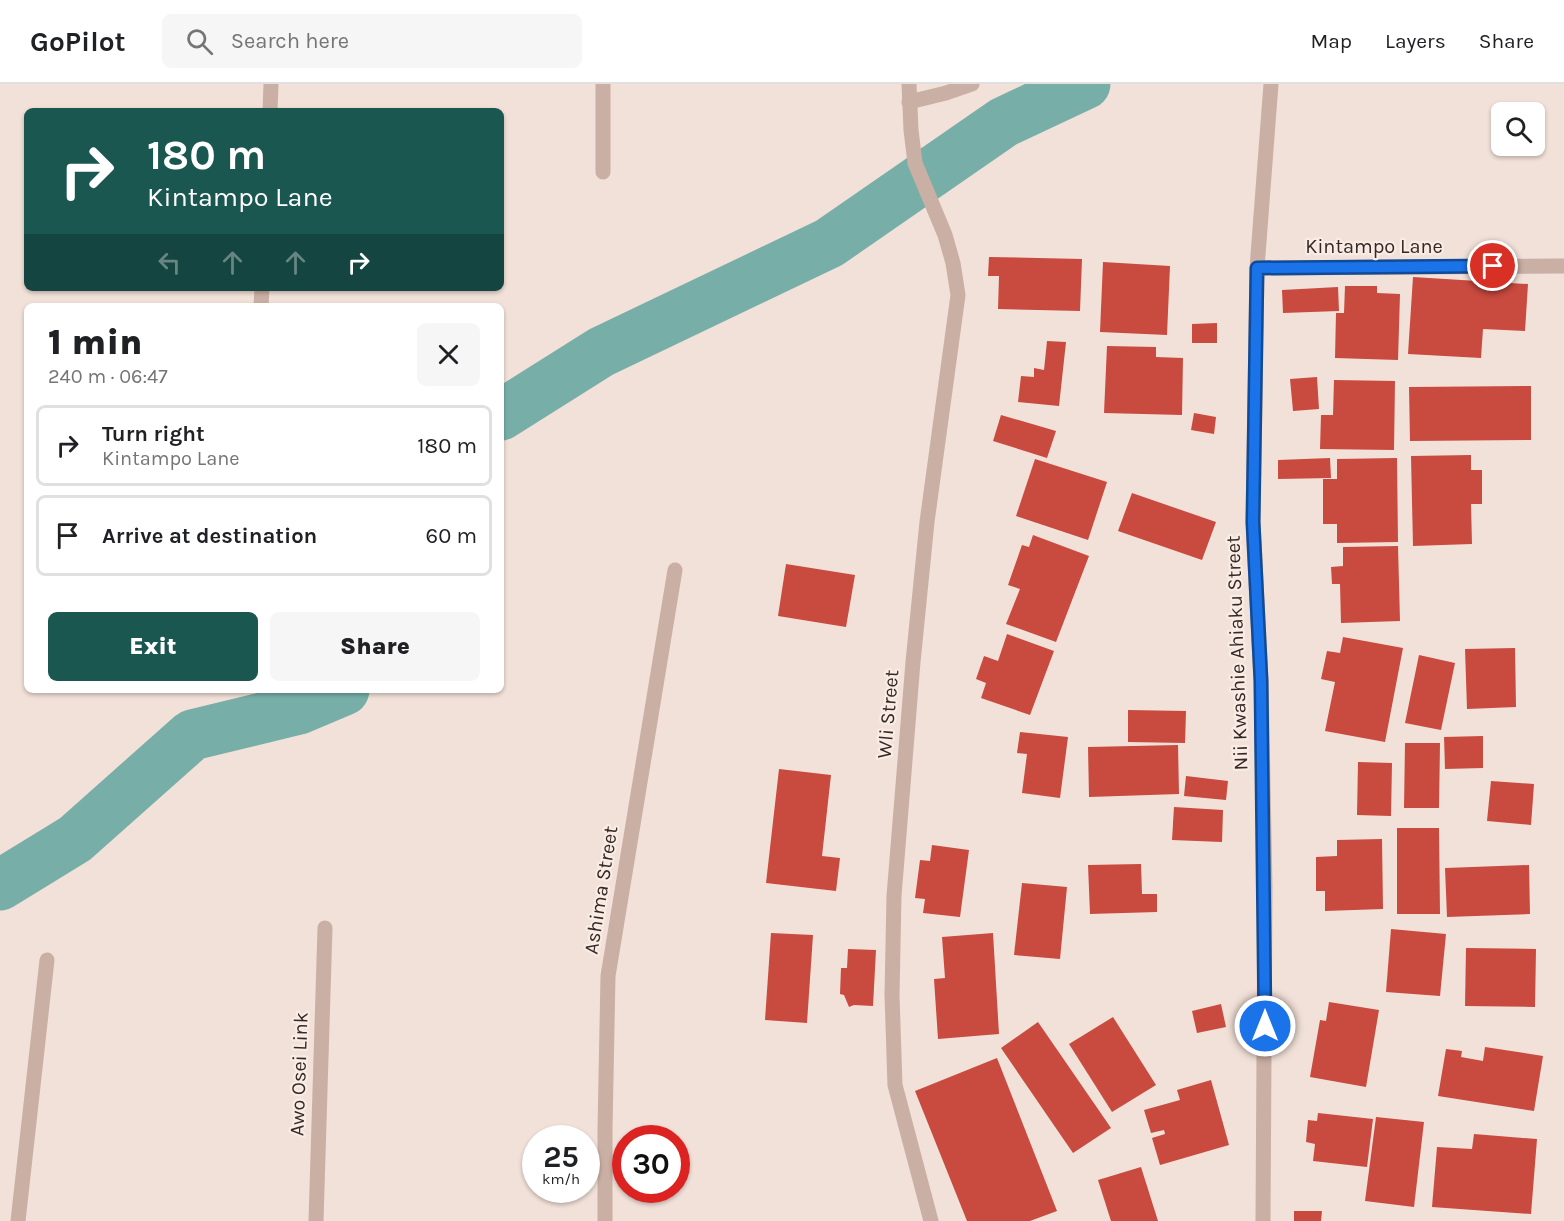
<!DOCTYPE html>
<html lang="en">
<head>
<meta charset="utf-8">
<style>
	:root { --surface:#fff; --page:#f6f6f6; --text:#202124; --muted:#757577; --line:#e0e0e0; --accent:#1b5751 }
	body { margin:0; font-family:Karla,sans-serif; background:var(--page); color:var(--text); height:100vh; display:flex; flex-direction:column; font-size:22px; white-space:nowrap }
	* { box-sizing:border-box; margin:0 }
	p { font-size:20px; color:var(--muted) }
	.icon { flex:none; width:33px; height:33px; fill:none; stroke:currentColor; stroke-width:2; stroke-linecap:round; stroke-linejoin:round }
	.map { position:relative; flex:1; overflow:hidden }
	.side { position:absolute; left:24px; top:219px; width:480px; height:390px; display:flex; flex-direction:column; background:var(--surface); border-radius:9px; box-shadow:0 2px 4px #0004 }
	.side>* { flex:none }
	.banner { position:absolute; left:24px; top:24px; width:480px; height:183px; border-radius:9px; box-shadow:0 2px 4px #0004; background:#1b5751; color:#fff; overflow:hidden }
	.controls { position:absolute; left:1491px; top:18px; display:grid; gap:12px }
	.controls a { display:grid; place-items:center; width:54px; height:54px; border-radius:9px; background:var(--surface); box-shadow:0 2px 4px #0004; font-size:30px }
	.speed { position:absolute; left:522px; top:1041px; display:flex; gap:12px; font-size:30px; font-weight:700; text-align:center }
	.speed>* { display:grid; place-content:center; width:78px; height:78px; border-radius:50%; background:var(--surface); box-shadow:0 2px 4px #0004; line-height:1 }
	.speed small { font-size:15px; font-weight:400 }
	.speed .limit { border:9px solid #d22; background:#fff; color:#111 }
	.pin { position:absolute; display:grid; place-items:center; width:51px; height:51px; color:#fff; margin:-26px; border:3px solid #fff; border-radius:50%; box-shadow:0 2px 6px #0007 }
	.me { position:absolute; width:66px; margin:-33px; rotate:0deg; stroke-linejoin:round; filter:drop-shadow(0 0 4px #0008) }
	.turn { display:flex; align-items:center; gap:21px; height:126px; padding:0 24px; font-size:27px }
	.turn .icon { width:78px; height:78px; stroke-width:2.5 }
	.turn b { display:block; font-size:42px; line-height:51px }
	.lanes { display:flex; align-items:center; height:57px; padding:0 24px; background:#0003; justify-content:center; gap:30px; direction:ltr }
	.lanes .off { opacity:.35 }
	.round { display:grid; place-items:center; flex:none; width:63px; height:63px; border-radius:9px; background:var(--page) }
	.overview { display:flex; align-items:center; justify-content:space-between; height:102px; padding:0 24px }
	h1 { font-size:36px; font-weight:800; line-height:45px }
	.action { display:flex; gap:12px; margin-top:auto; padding:12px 24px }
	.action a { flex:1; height:69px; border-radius:9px; background:var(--accent); color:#fff; font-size:24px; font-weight:800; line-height:69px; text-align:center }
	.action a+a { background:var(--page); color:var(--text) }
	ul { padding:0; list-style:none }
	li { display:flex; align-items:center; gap:18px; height:81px; margin:0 12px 9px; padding:0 12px; border:3px solid var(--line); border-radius:9px }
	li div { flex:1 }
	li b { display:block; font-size:22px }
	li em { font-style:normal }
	header { display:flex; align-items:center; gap:36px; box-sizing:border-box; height:84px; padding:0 30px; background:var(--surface); border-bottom:2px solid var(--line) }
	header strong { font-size:28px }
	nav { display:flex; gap:33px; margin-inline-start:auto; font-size:21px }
	.search { width:420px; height:54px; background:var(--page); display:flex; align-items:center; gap:15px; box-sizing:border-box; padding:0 21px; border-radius:9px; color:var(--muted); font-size:22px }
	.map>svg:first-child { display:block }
</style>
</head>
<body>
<header>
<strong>GoPilot</strong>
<div class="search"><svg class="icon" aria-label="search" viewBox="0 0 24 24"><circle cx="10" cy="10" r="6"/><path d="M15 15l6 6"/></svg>Search here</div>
<nav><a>Map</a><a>Layers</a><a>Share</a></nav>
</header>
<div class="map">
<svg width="1564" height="1137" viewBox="0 0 1564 1137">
	<rect width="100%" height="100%" fill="#f2e1d8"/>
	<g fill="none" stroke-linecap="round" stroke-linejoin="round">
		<g stroke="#77afa8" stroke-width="51">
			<path d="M501 331 601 268 829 159 1004 38 1085 0"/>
			<path d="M0 801 75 755 192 651 299 625 344 606"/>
		</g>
	</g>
	<g fill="#c94a3f">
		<path d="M989 173 1082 175 1080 227 998 225 999 192H988Z"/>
		<path d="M1103 178 1170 182 1167 251 1100 248Z"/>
		<path d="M1413 193 1528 200 1525 247 1483 245 1481 274 1408 270Z"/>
		<path d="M1345 202H1377V209L1400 210 1398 276 1335 274 1336 229H1344Z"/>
		<path d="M1338 203 1339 227 1283 229 1282 206Z"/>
		<path d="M1217 239V259H1192V240Z"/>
		<path d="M1047 257 1066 258 1059 322 1018 318 1021 292 1034 293V284L1044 286Z"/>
		<path d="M1107 262 1156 263V273L1183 274 1182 331 1104 329Z"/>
		<path d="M1317 293 1319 325 1293 327 1290 295Z"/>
		<path d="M1334 296 1395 297 1394 366 1320 365 1321 331H1333Z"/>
		<path d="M1531 302V356L1410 357 1409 303Z"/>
		<path d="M1194 329 1216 333 1214 350 1191 346Z"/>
		<path d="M1001 331 1056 347 1047 374 993 357Z"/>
		<path d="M1471 371V386H1482V420H1471L1472 460 1413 462 1411 372Z"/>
		<path d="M1330 374 1331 394 1278 395V376Z"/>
		<path d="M1397 374 1398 458 1337 459V440H1323V395H1337V375Z"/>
		<path d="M1035 375 1107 398 1088 456 1016 432Z"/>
		<path d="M1132 409 1216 438 1202 476 1118 447Z"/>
		<path d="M1033 451 1089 472 1056 558 1006 540 1020 505 1008 501 1022 461 1029 463Z"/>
		<path d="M1398 462 1400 537 1341 539 1340 500H1332L1331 483 1343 482V463Z"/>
		<path d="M786 480 855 491 846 543 778 532Z"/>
		<path d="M1007 550 1054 567 1030 631 981 614 986 599 976 595 984 572 998 577Z"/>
		<path d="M1343 553 1403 564 1385 658 1325 647 1335 598 1321 595 1327 567 1340 569Z"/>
		<path d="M1515 564 1516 623 1467 625 1465 565Z"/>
		<path d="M1419 571 1455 579 1441 646 1405 639Z"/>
		<path d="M1128 626 1186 627 1185 659 1128 658Z"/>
		<path d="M1020 648 1068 653 1060 714 1022 709 1027 670 1017 669Z"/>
		<path d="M1483 652V684L1445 685 1444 653Z"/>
		<path d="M1405 659H1440L1439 724H1404Z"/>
		<path d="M1178 661 1179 710 1089 713 1088 663Z"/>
		<path d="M1358 678 1392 679 1391 732 1357 731Z"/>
		<path d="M779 685 831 691 822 772 840 774 836 807 766 799Z"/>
		<path d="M1186 692 1228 697 1226 716 1184 712Z"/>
		<path d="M1491 697 1534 700 1531 741 1487 737Z"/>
		<path d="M1174 723 1223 726 1222 758 1172 756Z"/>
		<path d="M1397 744H1439L1440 830H1397Z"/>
		<path d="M1382 755 1383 825 1325 827V807H1316V773L1337 772V756Z"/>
		<path d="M932 761 969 766 960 833 923 829 925 815 915 814 920 776 930 777Z"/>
		<path d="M1141 780 1142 810H1157V828L1090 830 1088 781Z"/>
		<path d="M1529 781 1530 830 1447 833 1445 784Z"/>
		<path d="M1022 799 1067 803 1060 875 1014 871Z"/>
		<path d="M1391 845 1446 850 1440 912 1386 908Z"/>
		<path d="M771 849 813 851 807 939 765 936Z"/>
		<path d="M993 849 999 950 938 955 934 895 945 894 942 853Z"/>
		<path d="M1466 864 1536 865 1535 923 1465 922Z"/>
		<path d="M848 865 876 866 873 922 854 921 849 923 844 911 840 910 841 884H847Z"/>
		<path d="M1329 918 1379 926 1366 1003 1310 993 1320 936 1326 937Z"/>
		<path d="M1221 920 1226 943 1197 949 1192 927Z"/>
		<path d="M1113 933 1156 1001 1112 1028 1069 960Z"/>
		<path d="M1038 938 1111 1044 1073 1069 1001 964Z"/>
		<path d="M1485 963 1543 972 1534 1027 1438 1012 1446 965 1462 967 1461 973 1483 977Z"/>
		<path d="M997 974 1057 1127 1030 1137H967L915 1007Z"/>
		<path d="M1211 996 1229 1061 1160 1081 1152 1054 1165 1050 1164 1046 1151 1049 1144 1026 1180 1016 1177 1006Z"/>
		<path d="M1318 1029 1373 1035 1367 1083 1313 1077 1315 1060 1306 1058 1308 1036 1317 1037Z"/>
		<path d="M1376 1033 1424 1038 1414 1123 1365 1117Z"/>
		<path d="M1474 1050 1537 1055 1531 1130 1432 1123 1437 1063 1472 1065Z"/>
		<path d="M1141 1083 1158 1137H1111L1098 1096Z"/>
		<path d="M1294 1127H1322L1321 1137H1294Z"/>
	</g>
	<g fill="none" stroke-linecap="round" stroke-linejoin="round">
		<g stroke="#caafa4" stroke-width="15">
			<path d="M909 0 911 46 915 79 945 151 953 179 958 211 927 438 913 578 894 812 892 911 895 1001 931 1137"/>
			<path d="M909 18 946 9 972 0"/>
			<path d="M270 27 271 0"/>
			<path d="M603 88V0"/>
			<path d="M1257 184 1564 182"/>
			<path d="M261 222 262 204"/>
			<path d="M18 1137 47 876"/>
			<path d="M316 1137 325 844"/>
			<path d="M605 1137V1045L608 892 675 486"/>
			<path d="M1263 1137 1265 803 1261 597 1253 438 1257 184 1271 0"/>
		</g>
	</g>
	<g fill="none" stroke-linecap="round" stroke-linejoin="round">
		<g stroke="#114b97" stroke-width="15">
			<path id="route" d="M1265 942 1261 597 1253 438 1257 184 1493 182"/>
		</g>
		<use href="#route" stroke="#1a73e8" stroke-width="10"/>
	</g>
	<g text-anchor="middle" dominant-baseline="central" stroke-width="4.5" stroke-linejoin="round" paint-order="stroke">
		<g font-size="20" fill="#352826" stroke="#f9ece5">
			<text x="1374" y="162">Kintampo Lane</text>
			<text transform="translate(1237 569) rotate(-92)">Nii Kwashie Ahiaku Street</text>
			<text transform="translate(888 630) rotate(-85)">Wli Street</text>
			<text transform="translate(601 806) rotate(-81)">Ashima Street</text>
			<text transform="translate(299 990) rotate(-88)">Awo Osei Link</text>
		</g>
	</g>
</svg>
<div class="controls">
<a><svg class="icon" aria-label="search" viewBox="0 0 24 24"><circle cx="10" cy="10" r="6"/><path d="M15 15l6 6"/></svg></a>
</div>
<div class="speed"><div>25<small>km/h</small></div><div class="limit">30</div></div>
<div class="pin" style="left:1493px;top:182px;background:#d93025"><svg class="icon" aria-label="arrive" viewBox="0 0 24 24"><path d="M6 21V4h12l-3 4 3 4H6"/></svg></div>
<svg class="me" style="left:1265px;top:942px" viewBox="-20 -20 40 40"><circle r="17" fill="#1a73e8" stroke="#fff" stroke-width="3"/><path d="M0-11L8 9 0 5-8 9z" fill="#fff"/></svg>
<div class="banner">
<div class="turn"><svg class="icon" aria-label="right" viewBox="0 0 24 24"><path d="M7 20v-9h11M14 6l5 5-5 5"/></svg><div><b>180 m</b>Kintampo Lane</div></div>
<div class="lanes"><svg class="icon off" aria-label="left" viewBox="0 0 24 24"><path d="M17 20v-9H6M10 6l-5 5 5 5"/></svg><svg class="icon off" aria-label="ahead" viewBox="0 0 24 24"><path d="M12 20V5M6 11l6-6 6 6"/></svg><svg class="icon off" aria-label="ahead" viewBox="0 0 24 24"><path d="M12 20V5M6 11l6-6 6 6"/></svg><svg class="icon" aria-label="right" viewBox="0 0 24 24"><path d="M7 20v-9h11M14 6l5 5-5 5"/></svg></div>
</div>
<section class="side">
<div class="overview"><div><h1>1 min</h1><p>240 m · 06:47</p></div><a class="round"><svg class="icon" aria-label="close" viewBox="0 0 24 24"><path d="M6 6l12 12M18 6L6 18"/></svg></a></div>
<ul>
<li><svg class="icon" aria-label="right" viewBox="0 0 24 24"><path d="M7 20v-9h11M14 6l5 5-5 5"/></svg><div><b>Turn right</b><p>Kintampo Lane</p></div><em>180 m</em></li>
<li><svg class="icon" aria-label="arrive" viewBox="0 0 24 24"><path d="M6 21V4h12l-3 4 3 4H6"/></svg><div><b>Arrive at destination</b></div><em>60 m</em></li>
</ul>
<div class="action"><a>Exit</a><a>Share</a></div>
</section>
</div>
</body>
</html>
